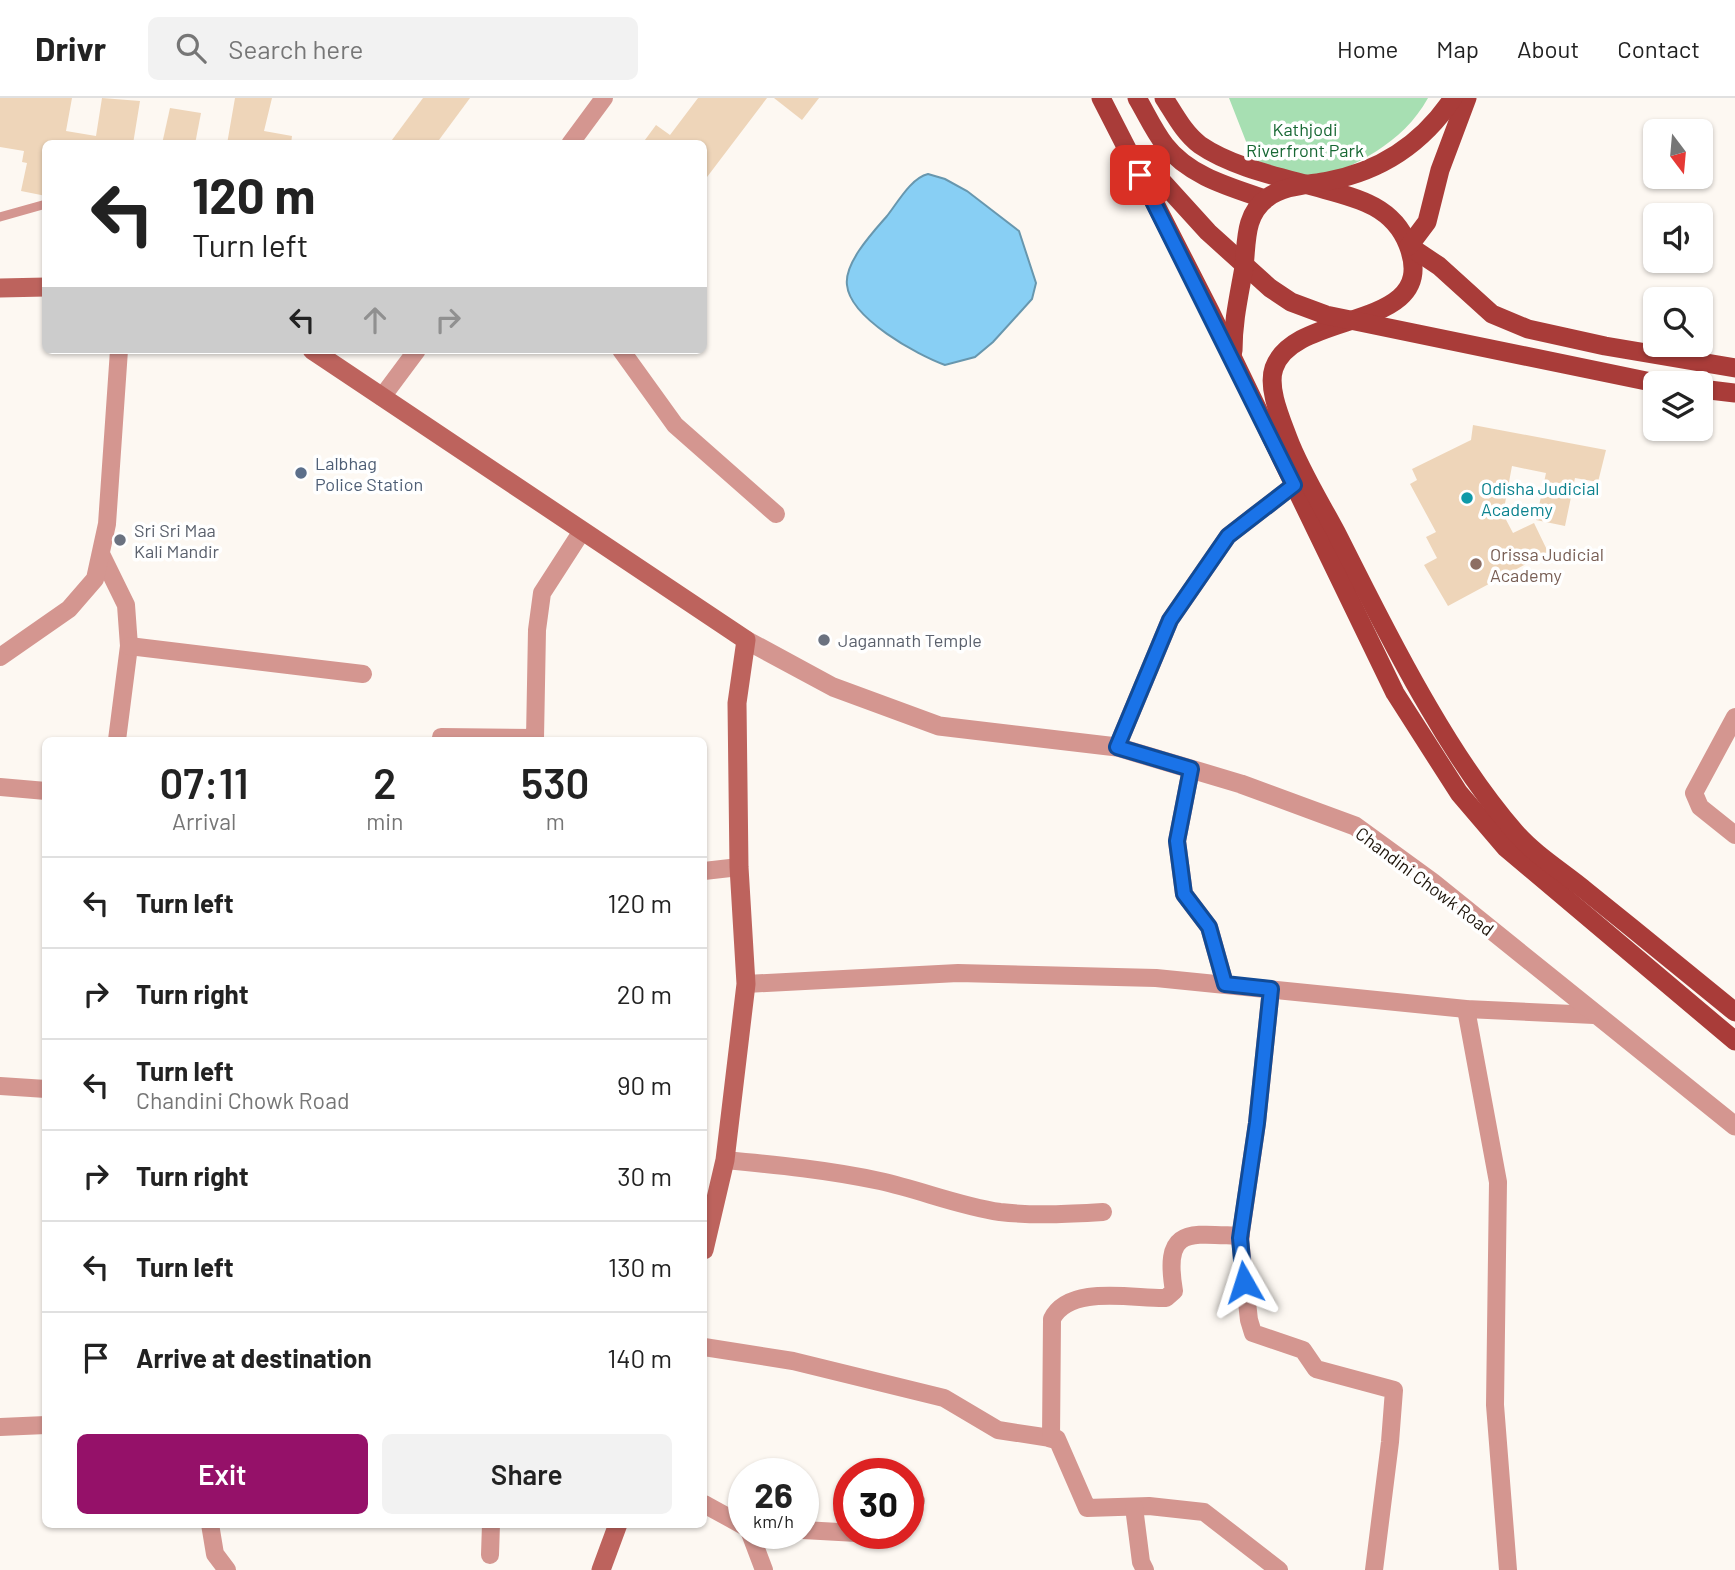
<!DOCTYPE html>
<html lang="en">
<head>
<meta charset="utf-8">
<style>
	:root { --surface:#fff; --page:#f2f2f2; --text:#222; --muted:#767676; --line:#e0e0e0; --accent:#951169 }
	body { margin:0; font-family:Barlow,sans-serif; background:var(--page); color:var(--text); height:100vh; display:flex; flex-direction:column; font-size:26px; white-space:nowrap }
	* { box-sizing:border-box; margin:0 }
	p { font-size:23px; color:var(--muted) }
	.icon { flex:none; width:38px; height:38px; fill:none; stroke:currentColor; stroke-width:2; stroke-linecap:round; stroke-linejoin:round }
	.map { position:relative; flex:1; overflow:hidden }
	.details { position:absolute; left:42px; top:639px; width:665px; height:791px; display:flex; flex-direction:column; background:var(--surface); border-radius:10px; box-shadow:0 2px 5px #0004 }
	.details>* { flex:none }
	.guide { position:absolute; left:42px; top:42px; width:665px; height:214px; border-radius:10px; box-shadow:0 2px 5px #0004; background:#fff; color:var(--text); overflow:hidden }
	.needle { width:46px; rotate:164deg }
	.fabs { position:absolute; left:1643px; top:21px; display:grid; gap:14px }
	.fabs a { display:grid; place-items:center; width:70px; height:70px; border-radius:10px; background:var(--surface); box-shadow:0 2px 5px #0004; font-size:35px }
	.speed { position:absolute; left:728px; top:1360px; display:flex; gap:14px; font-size:35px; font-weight:700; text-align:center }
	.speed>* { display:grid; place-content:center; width:91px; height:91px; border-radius:50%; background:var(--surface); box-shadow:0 2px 5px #0004; line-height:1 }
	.speed small { font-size:18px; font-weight:400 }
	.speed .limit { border:10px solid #d22; background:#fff; color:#111 }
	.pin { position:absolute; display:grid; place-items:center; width:60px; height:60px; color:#fff; margin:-30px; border-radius:14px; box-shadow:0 4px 10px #0006 }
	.me { position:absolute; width:77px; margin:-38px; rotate:354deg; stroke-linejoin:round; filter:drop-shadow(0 0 5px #0008) }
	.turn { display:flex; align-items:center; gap:24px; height:147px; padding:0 35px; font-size:32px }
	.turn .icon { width:91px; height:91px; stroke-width:2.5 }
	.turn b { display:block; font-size:49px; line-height:60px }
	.lanes { display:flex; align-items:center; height:66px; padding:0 35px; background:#0003; justify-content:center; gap:35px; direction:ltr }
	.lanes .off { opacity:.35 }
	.eta { display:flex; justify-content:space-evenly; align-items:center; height:119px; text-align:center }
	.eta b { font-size:42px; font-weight:600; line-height:49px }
	.button { display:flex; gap:14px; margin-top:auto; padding:14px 35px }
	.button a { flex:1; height:80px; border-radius:10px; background:var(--accent); color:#fff; font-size:28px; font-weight:600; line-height:80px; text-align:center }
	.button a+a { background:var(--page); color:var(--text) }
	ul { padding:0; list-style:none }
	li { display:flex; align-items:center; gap:21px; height:91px; padding:0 35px; border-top:2px solid var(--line) }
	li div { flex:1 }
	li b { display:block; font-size:26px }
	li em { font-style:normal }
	header { display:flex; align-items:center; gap:42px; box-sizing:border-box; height:98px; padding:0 35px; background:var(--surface); border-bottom:2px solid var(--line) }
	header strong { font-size:33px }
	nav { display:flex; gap:38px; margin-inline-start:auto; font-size:24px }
	.search { width:490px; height:63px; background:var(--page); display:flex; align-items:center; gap:18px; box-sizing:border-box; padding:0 24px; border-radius:10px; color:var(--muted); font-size:26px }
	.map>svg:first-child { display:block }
</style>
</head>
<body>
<header>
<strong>Drivr</strong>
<div class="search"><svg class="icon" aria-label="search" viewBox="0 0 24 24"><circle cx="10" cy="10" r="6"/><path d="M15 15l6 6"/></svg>Search here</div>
<nav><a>Home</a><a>Map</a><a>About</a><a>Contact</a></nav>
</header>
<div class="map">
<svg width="1735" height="1472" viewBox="0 0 1735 1472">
	<rect width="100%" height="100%" fill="#fdf8f2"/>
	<path fill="#a7dfb2" d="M1229 0H1428C1402 47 1356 66 1309 86L1256 69Z"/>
	<path fill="#88cff4" stroke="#6897ae" stroke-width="2" d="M928 76 945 81 967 93 1019 133 1036 185 1032 201 993 244 975 259 945 267C917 257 850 220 847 187 844 165 873 134 887 118 898 104 911 80 928 76Z"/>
	<g fill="#eed5b9">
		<path d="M0 0H72L66 33 96 38 102 0 140 3 133 46H46V98L21 93 27 65 22 64 24 53 0 49Z"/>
		<path d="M235 0H272L264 33 292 38 291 46H227Z"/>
		<path d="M423 0H470L436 46H389Z"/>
		<path d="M698 0H767L704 83V46H642L656 27 670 37Z"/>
		<path d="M774 0H819L802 22Z"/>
		<path d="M170 10 201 15 195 46H162Z"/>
		<path d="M1473 327 1606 352 1598 384 1575 380 1565 428 1536 422 1546 375 1512 368 1503 416 1513 435 1534 425 1548 454 1448 508 1424 467 1437 460 1426 439 1436 434 1410 386 1417 382 1412 371 1471 342Z"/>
	</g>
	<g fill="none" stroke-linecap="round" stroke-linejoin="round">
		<path stroke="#d49690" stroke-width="9" d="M0 119 46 106"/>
		<g stroke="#d49690" stroke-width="18">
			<path d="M570 46 604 0"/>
			<path d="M621 252 675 327 776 416"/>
			<path d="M382 299 417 252"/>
			<path d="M101 456 126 507 129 548 117 642"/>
			<path d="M129 548 363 576"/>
			<path d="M0 559 69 511 95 481 107 426 119 252"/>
			<path d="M1735 619 1694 695 1700 709 1735 737"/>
			<path d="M441 639 535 640 537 532 542 495 582 433"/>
			<path d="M1117 649 1170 522 1228 438 1294 387"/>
			<path d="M1191 671 1177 743 1184 796 1209 829 1225 886"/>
			<path d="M0 689 46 693"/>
			<path d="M704 773 739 769"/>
			<path d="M746 886 958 875 1156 880 1466 911 1594 917"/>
			<path d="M1271 891 1257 1025 1240 1141 1249 1222 1253 1235 1303 1252 1316 1271 1394 1292 1390 1344 1374 1472"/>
			<path d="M1466 911 1498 1084 1495 1307 1508 1472"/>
			<path d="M0 988 46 991"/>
			<path d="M725 1062C778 1067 829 1072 880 1083 921 1092 959 1108 1000 1114 1034 1118 1069 1116 1103 1114"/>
			<path d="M704 1249 793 1263 944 1300 998 1332 1057 1341 1087 1410 1149 1408 1204 1414 1279 1472"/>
			<path d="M0 1329 46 1327"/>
			<path d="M1051 1341 1052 1221C1069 1186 1134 1201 1166 1200L1174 1193C1163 1128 1189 1136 1241 1138"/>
			<path d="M908 1403H916"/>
			<path d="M704 1406 744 1428"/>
			<path d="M1134 1409 1141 1464 1145 1472"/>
			<path d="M210 1426 215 1456 227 1472"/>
			<path d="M803 1432 857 1435"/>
			<path d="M750 1435 764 1472"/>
			<path d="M490 1457 491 1426"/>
		</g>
		<path stroke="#d49690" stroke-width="19" d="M746 542 833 589 939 628 1117 649 1241 686 1355 728 1432 784 1735 1028"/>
		<g stroke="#bd635d" stroke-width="19">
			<path d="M0 190 46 189"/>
			<path d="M312 252 746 542 737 605 739 769 746 886 725 1062 704 1152"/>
			<path d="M601 1472 618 1426"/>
		</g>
		<g stroke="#a93c39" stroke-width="19">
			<path d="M1101 0 1210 213 1395 595 1459 695 1506 750 1735 943"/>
			<path d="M1137 0C1146 15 1154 33 1165 47 1189 78 1230 89 1265 101"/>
			<path d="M1164 0C1175 17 1184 35 1200 47 1229 67 1271 77 1305 86 1344 98 1391 102 1408 147 1442 235 1295 210 1274 270 1267 290 1281 321 1288 340 1300 372 1320 404 1336 434 1366 493 1395 553 1429 610 1454 653 1482 696 1515 734 1535 757 1563 774 1586 793 1636 833 1686 874 1735 914"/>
			<path d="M1138 57 1208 134 1270 190 1291 204 1326 217 1656 285"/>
			<path d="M1409 148 1439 168 1492 216 1528 231 1605 248 1735 270"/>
			<path d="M1409 148 1427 124 1440 72 1467 0"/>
			<path d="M1233 253C1233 223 1239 198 1244 169 1247 144 1244 117 1267 100 1284 87 1308 87 1328 83 1381 73 1423 45 1453 0"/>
			<path d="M1701 291 1735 295"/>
		</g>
	</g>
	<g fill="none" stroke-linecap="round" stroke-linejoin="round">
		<g stroke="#114b97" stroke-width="18">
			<path id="route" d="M1140 77 1294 387 1228 438 1170 522 1117 649 1191 671 1177 743 1184 796 1209 829 1225 886 1271 891 1257 1025 1240 1140 1244 1184"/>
		</g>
		<use href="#route" stroke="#1a73e8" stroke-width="12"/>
	</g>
	<circle fill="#5c6f8a" stroke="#fff" stroke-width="2.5" cx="301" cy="375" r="7"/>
	<circle fill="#0f9aa8" stroke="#fff" stroke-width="2.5" cx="1467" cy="400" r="7"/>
	<g fill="#6b7280" stroke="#fff" stroke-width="2.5">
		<circle cx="120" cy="442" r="7"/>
		<circle cx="824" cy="542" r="7"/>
	</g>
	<circle fill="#8d6e63" stroke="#fff" stroke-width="2.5" cx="1476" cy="466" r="7"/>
	<g text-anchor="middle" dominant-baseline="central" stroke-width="7" stroke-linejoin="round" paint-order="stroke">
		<g font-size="18" fill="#186834" stroke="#fff">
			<text x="1305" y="31">Kathjodi<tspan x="1305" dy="21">Riverfront Park</tspan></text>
		</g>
		<g font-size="18" fill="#4e5e75" stroke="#fff" text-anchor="start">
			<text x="315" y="365">Lalbhag<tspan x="315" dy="21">Police Station</tspan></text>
		</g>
		<g font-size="18" fill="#0d838f" stroke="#fff" text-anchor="start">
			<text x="1481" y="390">Odisha Judicial<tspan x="1481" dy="21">Academy</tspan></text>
		</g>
		<g font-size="18" fill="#5b616d" stroke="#fff" text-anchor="start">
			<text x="134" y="432">Sri Sri Maa<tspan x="134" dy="21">Kali Mandir</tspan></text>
			<text x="838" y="542">Jagannath Temple</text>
		</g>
		<g font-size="18" fill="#785e54" stroke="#fff" text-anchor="start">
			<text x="1490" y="456">Orissa Judicial<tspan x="1490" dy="21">Academy</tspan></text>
		</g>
		<g font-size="18" fill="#1d140a" stroke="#fff">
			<text transform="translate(1425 783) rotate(37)">Chandini Chowk Road</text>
		</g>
	</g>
</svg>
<div class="fabs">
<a><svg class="needle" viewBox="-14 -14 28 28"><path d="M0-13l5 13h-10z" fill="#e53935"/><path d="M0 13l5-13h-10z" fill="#767676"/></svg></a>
<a><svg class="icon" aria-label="sound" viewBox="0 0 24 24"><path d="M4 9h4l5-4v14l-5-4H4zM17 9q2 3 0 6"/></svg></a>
<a><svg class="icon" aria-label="search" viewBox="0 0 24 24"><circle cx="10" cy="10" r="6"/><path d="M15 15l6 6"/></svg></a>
<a><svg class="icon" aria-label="layers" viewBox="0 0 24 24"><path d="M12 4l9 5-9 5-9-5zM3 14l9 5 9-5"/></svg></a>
</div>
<div class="speed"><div>26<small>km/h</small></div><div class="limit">30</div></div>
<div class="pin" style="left:1140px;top:77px;background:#d93025"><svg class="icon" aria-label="arrive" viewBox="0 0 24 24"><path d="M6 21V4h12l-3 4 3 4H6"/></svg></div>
<svg class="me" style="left:1244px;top:1184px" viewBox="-20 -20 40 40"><path d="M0-17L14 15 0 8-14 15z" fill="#1a73e8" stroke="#fff" stroke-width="4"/></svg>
<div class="guide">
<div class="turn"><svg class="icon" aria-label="left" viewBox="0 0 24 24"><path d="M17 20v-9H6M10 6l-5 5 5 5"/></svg><div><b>120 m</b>Turn left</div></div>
<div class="lanes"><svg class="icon" aria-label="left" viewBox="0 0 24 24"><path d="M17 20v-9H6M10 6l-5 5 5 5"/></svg><svg class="icon off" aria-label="ahead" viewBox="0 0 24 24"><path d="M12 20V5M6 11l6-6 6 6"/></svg><svg class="icon off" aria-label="right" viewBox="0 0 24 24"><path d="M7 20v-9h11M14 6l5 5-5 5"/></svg></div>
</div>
<section class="details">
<div class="eta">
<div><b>07:11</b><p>Arrival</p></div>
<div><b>2</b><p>min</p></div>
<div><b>530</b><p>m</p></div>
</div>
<ul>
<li><svg class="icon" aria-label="left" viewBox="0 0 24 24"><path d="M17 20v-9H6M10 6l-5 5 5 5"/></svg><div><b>Turn left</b></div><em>120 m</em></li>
<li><svg class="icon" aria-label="right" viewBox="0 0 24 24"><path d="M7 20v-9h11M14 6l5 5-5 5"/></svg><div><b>Turn right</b></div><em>20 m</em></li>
<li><svg class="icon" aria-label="left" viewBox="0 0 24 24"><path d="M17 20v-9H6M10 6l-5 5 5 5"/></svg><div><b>Turn left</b><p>Chandini Chowk Road</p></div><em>90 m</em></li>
<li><svg class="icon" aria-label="right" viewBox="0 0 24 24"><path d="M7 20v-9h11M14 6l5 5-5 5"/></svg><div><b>Turn right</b></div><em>30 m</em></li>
<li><svg class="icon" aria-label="left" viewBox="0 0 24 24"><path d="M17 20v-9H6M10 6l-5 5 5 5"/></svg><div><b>Turn left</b></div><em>130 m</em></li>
<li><svg class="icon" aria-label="arrive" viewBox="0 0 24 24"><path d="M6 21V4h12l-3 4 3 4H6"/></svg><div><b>Arrive at destination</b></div><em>140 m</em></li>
</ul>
<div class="button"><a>Exit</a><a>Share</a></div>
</section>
</div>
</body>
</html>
